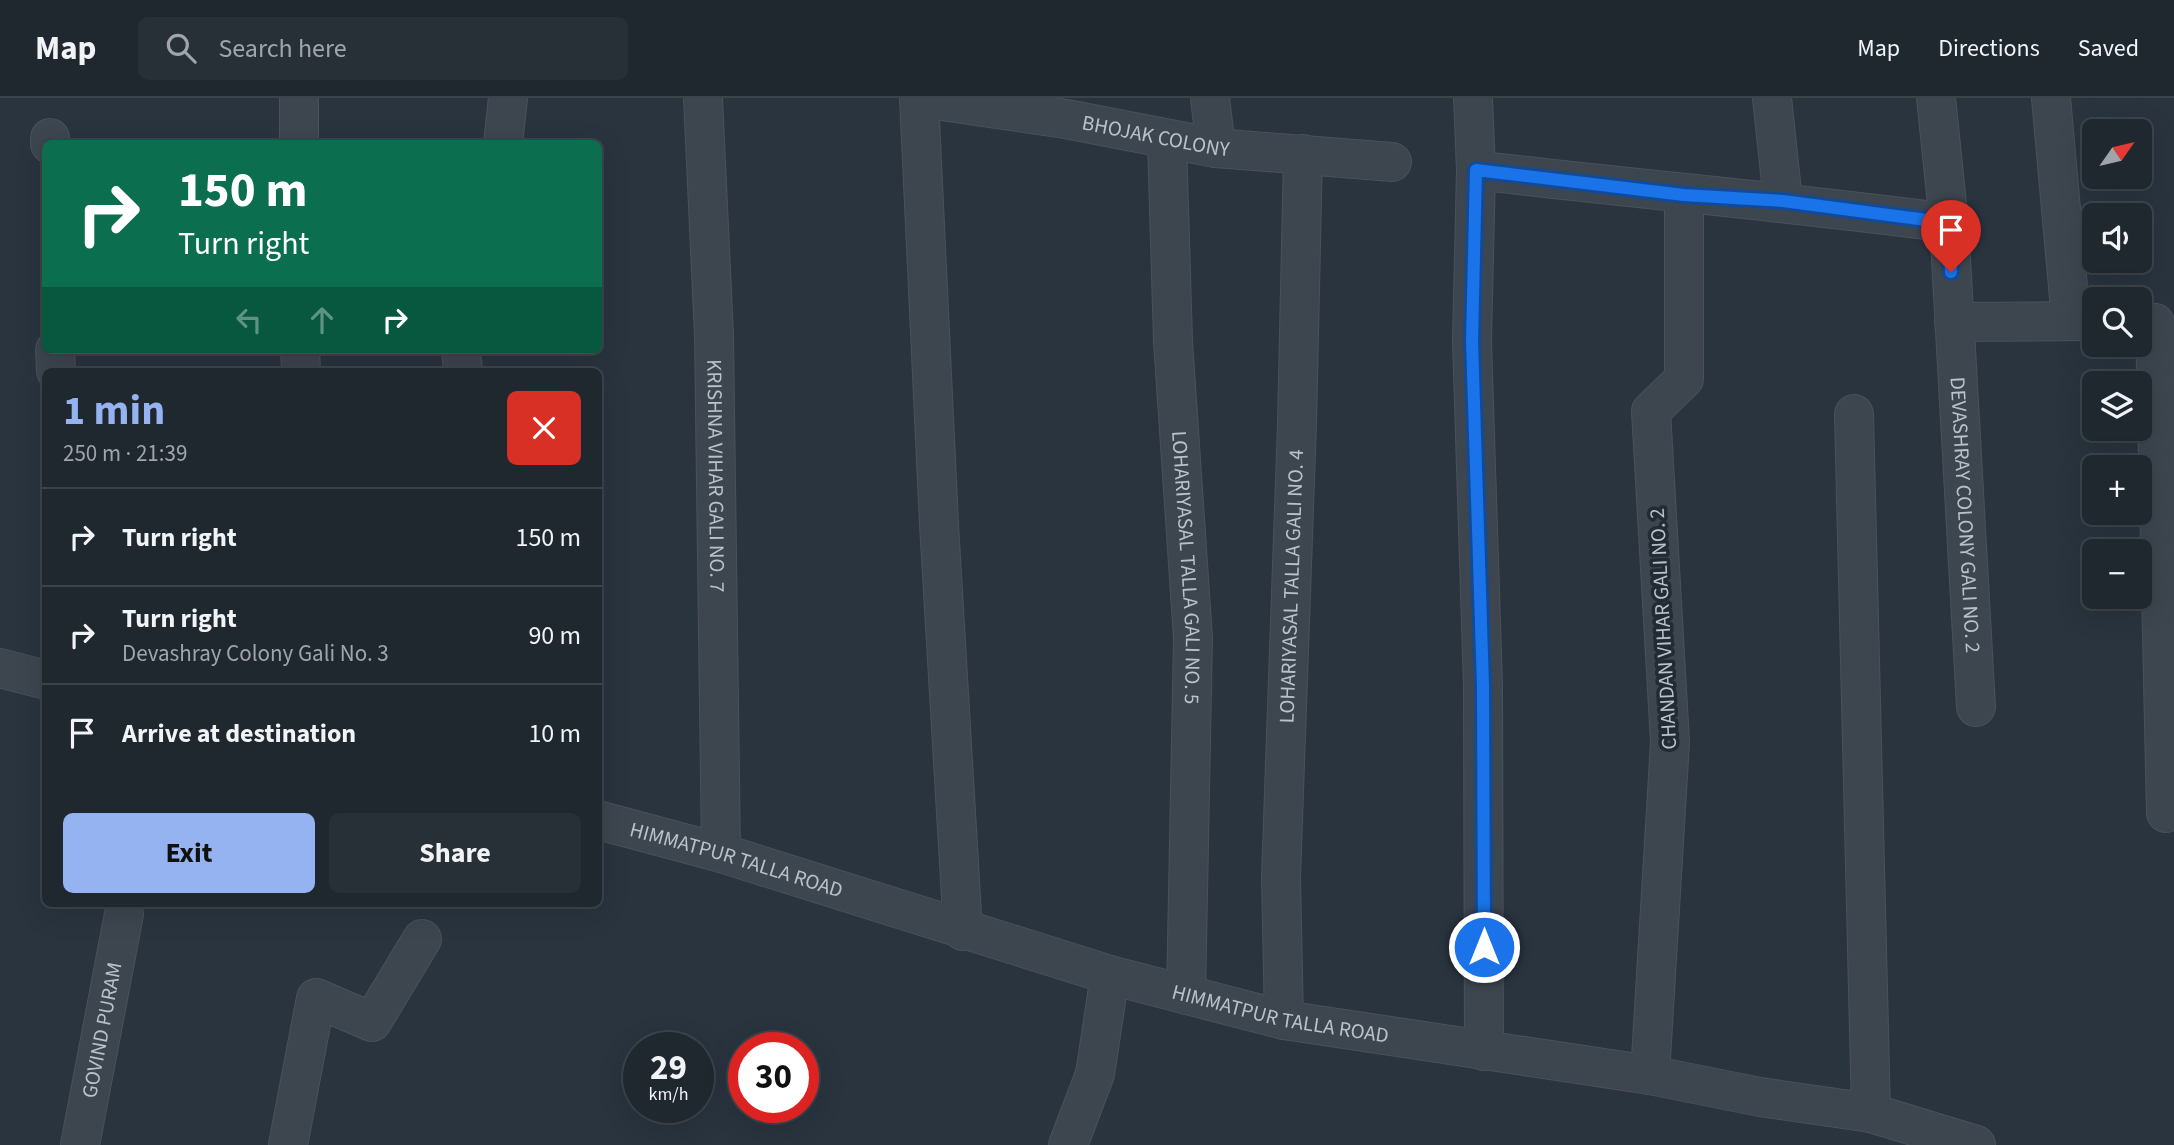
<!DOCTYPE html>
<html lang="en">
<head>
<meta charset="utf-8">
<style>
	:root { --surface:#1f272f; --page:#272f37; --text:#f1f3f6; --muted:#a1a5aa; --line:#3c444b; --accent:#95b2f1 }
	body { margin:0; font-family:"Source Sans 3",sans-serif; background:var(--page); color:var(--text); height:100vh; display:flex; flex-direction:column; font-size:26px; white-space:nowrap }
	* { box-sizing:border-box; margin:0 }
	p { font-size:23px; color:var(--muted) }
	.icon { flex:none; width:38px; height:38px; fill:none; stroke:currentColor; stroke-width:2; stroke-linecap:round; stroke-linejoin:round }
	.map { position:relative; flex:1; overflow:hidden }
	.details { position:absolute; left:42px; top:270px; width:560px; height:539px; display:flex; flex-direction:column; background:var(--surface); border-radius:10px; box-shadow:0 7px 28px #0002,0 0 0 2px var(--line) }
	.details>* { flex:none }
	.guide { position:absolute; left:42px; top:42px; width:560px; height:214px; border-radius:10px; box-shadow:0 7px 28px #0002,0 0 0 2px var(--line); background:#0b6e4f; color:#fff; overflow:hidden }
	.needle { width:46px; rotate:56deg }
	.tools { position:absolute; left:2082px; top:21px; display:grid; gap:14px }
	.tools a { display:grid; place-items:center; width:70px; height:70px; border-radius:10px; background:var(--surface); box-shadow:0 7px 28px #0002,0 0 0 2px var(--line); font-size:35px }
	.speed { position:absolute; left:623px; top:934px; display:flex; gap:14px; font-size:35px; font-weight:700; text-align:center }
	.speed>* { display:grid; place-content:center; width:91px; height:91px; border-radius:50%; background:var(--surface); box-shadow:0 7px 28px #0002,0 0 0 2px var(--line); line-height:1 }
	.speed small { font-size:18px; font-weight:400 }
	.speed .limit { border:10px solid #d22; background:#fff; color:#111 }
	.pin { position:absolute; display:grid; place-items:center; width:60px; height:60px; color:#fff; margin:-72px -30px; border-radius:50% 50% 50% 0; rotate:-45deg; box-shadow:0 0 7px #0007 }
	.pin .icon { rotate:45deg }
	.me { position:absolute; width:77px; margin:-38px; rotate:0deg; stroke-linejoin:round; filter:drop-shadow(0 0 5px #0008) }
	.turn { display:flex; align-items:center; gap:24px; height:147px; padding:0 21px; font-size:32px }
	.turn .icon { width:91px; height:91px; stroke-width:2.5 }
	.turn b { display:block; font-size:49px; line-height:60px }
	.lanes { display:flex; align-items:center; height:66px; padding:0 21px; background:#0003; justify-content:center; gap:35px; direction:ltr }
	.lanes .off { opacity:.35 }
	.round { display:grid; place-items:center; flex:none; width:74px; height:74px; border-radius:10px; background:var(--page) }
	.head { display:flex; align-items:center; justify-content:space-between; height:119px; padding:0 21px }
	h1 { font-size:42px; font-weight:700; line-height:52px; color:var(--accent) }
	.action { display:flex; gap:14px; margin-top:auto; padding:14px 21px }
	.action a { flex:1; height:80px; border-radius:10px; background:var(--accent); color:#111; font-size:28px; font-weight:700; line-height:80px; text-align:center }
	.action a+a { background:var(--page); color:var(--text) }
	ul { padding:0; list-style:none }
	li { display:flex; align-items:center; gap:21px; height:98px; padding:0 21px; border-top:2px solid var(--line) }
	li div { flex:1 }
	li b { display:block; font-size:26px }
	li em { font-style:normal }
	header { display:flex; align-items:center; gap:42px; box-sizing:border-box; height:98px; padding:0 35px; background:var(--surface); border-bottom:2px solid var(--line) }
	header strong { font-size:33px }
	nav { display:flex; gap:38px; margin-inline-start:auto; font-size:24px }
	.search { width:490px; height:63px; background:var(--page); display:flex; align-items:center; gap:18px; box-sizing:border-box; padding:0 24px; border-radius:10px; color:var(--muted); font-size:26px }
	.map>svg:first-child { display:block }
</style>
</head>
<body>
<header>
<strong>Map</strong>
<div class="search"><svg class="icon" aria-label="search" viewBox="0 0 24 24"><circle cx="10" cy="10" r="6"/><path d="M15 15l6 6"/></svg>Search here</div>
<nav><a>Map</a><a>Directions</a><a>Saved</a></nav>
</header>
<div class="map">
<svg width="2174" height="1047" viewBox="0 0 2174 1047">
	<rect width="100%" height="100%" fill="#29343f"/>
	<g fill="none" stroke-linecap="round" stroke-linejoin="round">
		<g stroke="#4a515b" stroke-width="40">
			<g id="minor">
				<path id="s1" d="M703 0 714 237 721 755"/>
				<path d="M919 0 939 426 963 833"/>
				<path id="s2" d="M921 0 1066 21 1216 50 1392 64"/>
				<path d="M1210 0 1216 50"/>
				<path d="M1473 0 1476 72 1472 243 1483 588 1484 953"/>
				<path d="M1772 0 1783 103"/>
				<path id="s3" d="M1936 0 1949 125 1976 609"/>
				<path d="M2051 0 2071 222"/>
				<path d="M50 40V46"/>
				<path id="s4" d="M1167 43 1173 243 1193 540 1186 897"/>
				<path d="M299 46V0"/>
				<path d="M503 46 508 0"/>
				<path d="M1476 72C1633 91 1791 104 1949 125"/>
				<path d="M1954 224 2095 223"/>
				<path d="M2155 225 2166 715"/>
				<path d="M55 252 56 273"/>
				<path d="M300 252 301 273"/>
				<path d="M461 252 463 273"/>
				<path d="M1854 316 1871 1015"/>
				<path d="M0 570 46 582"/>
				<path id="s5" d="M598 722 721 755 1110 877 1284 922 1650 977 1760 999 1871 1015 1976 1047"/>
				<path id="s6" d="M1284 922 1281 779 1297 326 1303 56"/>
				<path d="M1650 977 1670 644 1651 313 1684 281V97"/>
				<path id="s7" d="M80 1047 124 816"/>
				<path d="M288 1047 316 900 372 924 422 841"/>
				<path d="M1068 1047 1095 976 1110 877"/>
			</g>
		</g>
		<use href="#minor" stroke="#3d454f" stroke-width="38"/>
	</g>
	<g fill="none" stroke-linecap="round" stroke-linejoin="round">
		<g stroke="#114b97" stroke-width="18">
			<path id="route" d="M1484 849 1483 588 1472 243 1476 72 1684 97 1783 103 1949 125 1951 174"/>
		</g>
		<use href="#route" stroke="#1a73e8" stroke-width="12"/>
	</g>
	<g text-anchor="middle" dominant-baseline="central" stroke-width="7" stroke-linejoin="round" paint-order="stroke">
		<g font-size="21" fill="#bac1c9" stroke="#222a34">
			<text stroke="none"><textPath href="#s2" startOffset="238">BHOJAK COLONY</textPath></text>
			<text stroke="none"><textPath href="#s1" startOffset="378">KRISHNA VIHAR GALI NO. 7</textPath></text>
			<text stroke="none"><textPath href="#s3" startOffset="418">DEVASHRAY COLONY GALI NO. 2</textPath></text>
			<text stroke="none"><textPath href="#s4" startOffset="427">LOHARIYASAL TALLA GALI NO. 5</textPath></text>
			<text stroke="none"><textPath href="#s6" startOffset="434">LOHARIYASAL TALLA GALI NO. 4</textPath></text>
			<text transform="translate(1663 531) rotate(-93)">CHANDAN VIHAR GALI NO. 2</text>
			<text stroke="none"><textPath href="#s5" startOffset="144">HIMMATPUR TALLA ROAD</textPath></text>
			<text stroke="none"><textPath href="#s5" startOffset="710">HIMMATPUR TALLA ROAD</textPath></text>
			<text stroke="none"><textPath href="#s7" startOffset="117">GOVIND PURAM</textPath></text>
		</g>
	</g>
</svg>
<div class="tools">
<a><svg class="needle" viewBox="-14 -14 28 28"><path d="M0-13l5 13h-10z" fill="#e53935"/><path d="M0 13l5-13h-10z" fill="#a1a5aa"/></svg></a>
<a><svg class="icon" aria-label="sound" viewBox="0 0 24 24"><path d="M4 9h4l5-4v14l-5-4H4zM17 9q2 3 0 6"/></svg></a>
<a><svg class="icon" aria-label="search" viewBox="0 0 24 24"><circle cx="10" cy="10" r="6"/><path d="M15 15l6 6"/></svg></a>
<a><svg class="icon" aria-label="layers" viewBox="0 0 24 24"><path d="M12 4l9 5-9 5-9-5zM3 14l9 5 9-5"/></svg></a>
<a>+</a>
<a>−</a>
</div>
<div class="speed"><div>29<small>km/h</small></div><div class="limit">30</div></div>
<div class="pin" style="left:1951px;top:174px;background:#d93025"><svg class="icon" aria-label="arrive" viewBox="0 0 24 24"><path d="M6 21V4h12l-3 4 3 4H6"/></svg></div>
<svg class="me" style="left:1484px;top:849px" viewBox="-20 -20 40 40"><circle r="17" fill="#1a73e8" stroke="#fff" stroke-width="3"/><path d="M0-11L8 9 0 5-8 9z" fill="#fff"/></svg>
<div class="guide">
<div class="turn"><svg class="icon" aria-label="right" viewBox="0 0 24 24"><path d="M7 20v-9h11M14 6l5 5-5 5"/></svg><div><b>150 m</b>Turn right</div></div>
<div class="lanes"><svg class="icon off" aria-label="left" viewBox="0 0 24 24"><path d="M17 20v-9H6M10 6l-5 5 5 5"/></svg><svg class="icon off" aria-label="ahead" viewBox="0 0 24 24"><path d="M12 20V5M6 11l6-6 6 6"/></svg><svg class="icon" aria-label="right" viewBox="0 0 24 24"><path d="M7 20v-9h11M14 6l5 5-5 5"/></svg></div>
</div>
<section class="details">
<div class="head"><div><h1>1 min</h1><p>250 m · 21:39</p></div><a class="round" style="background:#d93025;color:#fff"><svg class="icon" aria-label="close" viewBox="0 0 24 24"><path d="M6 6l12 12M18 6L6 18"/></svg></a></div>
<ul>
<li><svg class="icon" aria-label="right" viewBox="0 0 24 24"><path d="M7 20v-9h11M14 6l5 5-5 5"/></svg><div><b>Turn right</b></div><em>150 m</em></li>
<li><svg class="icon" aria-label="right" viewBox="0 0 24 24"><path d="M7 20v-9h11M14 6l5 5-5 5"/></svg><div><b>Turn right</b><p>Devashray Colony Gali No. 3</p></div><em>90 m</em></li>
<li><svg class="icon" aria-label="arrive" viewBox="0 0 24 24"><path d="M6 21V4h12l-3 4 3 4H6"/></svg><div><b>Arrive at destination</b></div><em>10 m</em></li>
</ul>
<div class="action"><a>Exit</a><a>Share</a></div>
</section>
</div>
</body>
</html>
